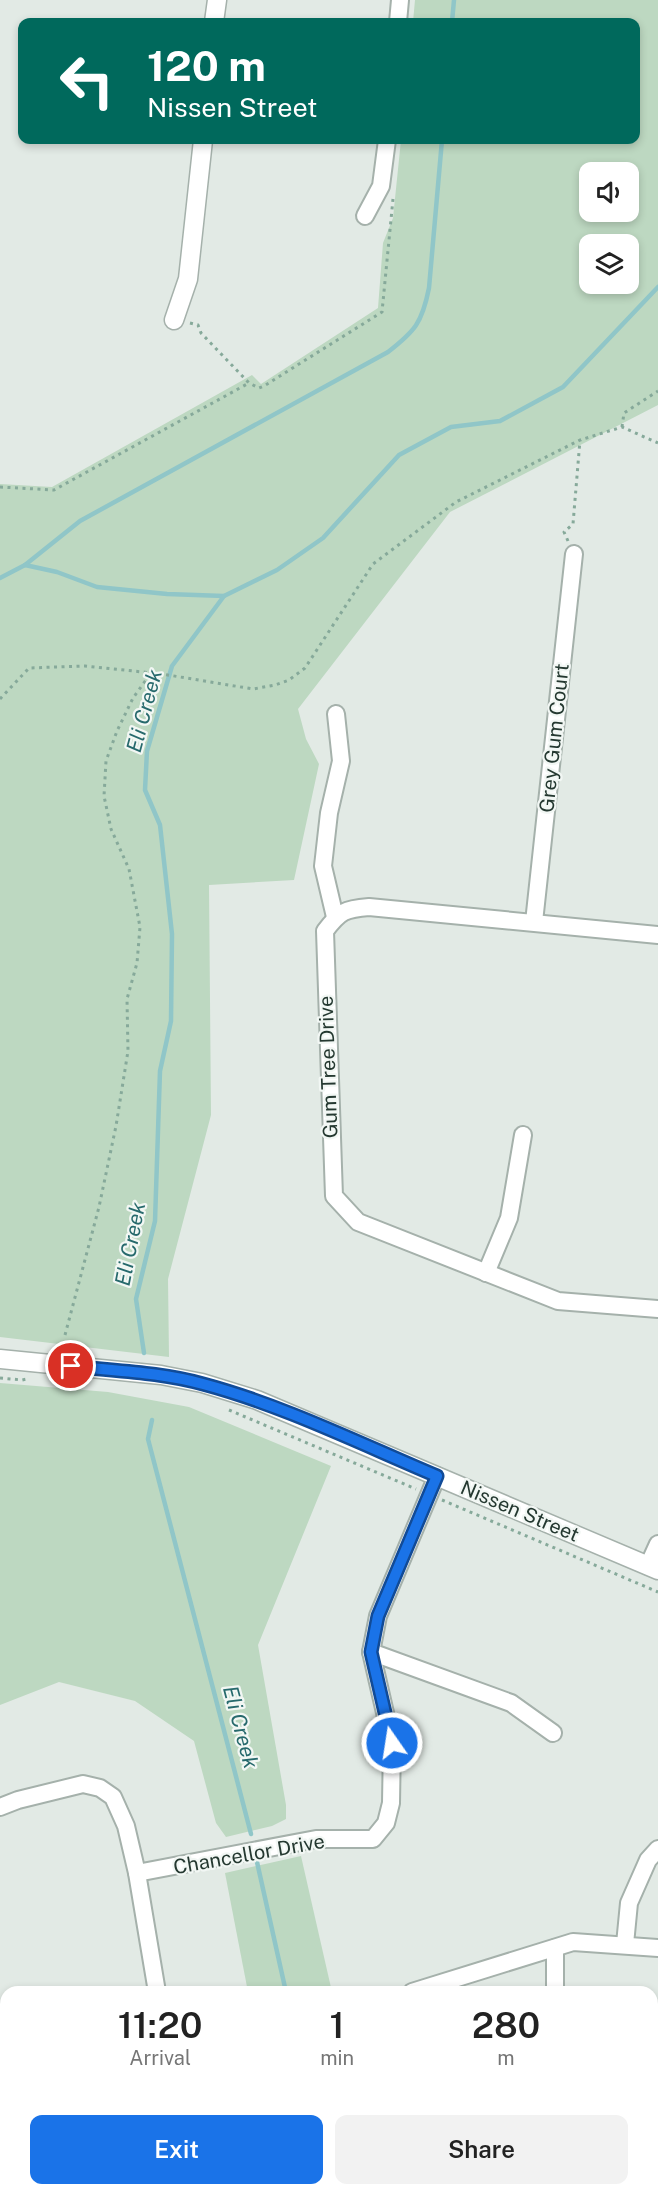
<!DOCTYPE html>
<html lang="en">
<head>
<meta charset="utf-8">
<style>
	:root { --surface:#fff; --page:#f2f2f2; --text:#222; --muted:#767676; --accent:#1a73e8 }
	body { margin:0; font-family:"Public Sans",sans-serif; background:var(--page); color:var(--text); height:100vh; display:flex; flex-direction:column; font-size:22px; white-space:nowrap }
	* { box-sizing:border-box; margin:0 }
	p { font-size:20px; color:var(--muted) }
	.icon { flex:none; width:33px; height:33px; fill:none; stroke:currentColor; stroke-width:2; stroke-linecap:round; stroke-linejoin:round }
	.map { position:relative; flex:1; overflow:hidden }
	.side { position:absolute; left:0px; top:1986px; width:658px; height:210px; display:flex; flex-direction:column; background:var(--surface); border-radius:18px 18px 0 0; box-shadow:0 3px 9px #0003 }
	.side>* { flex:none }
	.hud { position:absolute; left:18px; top:18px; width:622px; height:126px; border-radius:12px; box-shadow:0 3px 9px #0003; background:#00695c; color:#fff; overflow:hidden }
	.tools { position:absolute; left:579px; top:162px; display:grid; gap:12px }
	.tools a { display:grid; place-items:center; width:60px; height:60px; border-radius:12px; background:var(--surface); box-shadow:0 3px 9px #0003; font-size:30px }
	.pin { position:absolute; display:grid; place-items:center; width:51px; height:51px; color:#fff; margin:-26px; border:3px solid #fff; border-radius:50%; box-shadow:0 2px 6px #0007 }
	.me { position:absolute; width:66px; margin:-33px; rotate:347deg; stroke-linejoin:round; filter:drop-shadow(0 0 4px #0008) }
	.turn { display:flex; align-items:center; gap:21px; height:126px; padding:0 30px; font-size:27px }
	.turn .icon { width:78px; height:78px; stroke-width:2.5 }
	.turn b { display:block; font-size:42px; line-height:51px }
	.eta { display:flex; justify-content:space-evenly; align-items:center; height:102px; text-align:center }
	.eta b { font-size:36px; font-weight:600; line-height:42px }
	.action { display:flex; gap:12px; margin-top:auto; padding:12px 30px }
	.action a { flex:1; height:69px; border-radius:12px; background:var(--accent); color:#fff; font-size:24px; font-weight:600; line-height:69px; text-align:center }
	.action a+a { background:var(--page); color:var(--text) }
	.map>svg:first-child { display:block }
</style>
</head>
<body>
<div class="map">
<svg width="658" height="2196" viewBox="0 0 658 2196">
	<rect width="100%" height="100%" fill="#e2eae5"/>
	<g fill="#bdd8c1" fill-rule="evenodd">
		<path d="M415 0H658V405L450 512 298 709 306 739 319 764 294 880 209 885 211 1115 168 1279 169 1357 0 1337V484L52 487 252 375 261 384 378 308 383 243 393 218 401 140H636V22H413ZM628 172V212H590V172ZM590 244H628V284H590Z"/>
		<path d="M0 1383 108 1392 189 1407 331 1466 258 1645 286 1805V1819L272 1826 226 1837 216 1823 194 1741 135 1701 59 1682 0 1705Z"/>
		<path d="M301 1856 332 1992H248L225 1873Z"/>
		<path d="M248 2190H396L399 2196H248Z"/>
	</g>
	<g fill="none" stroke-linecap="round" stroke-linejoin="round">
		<g stroke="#90c6c8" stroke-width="4.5">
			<path d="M452 22 454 0"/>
			<path d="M25 565 80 521 388 352C415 331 422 323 429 288L442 140"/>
			<path d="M0 578 25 565 57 572 97 587 167 594 224 596"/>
			<path d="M144 1353 136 1299 155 1221 160 1071 171 1021 172 934 160 825 145 790 147 751 172 666 224 596 277 570 323 538 399 455 451 427 500 421 563 387 658 287"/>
			<path d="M152 1420 148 1439 251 1834"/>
			<path d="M257 1862 286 1992"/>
			<path d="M331 2190 332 2196"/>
		</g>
		<g stroke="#a5b1ab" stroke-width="20">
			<g id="minor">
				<path d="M398 22 400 0"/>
				<path d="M365 216 381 186 387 140"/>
				<path d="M335 917 323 866 329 813 341 761 336 714"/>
				<path d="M534 922 574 554"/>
				<path d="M658 935 369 907C345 909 340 911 325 931L334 1196 358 1222 558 1301 658 1309"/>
				<path d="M486 1273 509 1218 523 1135"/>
				<path d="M648 1566 658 1544"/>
				<path d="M371 1652 511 1703 553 1733"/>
				<path d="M0 1807 18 1800 83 1784 100 1788 113 1797 126 1826 137 1873 157 1992"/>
				<path d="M137 1873 316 1839H373L386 1823 391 1803 392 1743 371 1652 378 1616 437 1476"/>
				<path d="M625 1944 629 1903 648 1860 658 1849"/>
				<path d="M412 1992 573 1942 658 1948"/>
				<path d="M555 1992V1948"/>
				<path d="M161 2196V2190"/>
				<path d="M443 2196V2190"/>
				<path d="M554 2196V2190"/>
			</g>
		</g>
		<g stroke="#a5b1ab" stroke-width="21">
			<g id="tertiary">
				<path d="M214 22 217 0"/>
				<path d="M174 320 188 279 203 140"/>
				<path d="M0 1359 161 1375 202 1383 257 1400 658 1570"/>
			</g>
		</g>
		<g stroke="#86a99a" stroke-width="3" stroke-dasharray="3 4.5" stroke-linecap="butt">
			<path d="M190 323 198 325 201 333 249 383 259 388 264 386 382 312 393 199"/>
			<path d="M622 427 624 413 658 391"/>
			<path d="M0 487 54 490 249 383"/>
			<path d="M568 541 564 532 573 524 580 440"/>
			<path d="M0 699 29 668 85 666 162 674 253 689 275 685 289 680 305 668 373 564 456 502 580 440 622 427 658 443"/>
			<path d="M65 1335 99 1207 116 1126 128 1051 127 999 137 963 140 927 129 869 111 829 104 796 106 761 117 731 133 698 151 673"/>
			<path d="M0 1378 22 1380 27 1379"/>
			<path d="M229 1410 416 1489"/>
			<path d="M442 1500 658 1592"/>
		</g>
		<use href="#minor" stroke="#fff" stroke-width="16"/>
		<use href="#tertiary" stroke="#fff" stroke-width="18"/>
	</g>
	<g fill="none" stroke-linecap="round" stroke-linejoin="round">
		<g stroke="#114b97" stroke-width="15">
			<path id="route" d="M71 1366C115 1371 160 1372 203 1384 282 1405 361 1444 437 1476L378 1616 371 1652 392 1743"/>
		</g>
		<use href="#route" stroke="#1a73e8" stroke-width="10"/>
	</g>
	<g text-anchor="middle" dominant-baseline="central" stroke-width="4.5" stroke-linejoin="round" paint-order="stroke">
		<g font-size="20" fill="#243830" stroke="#f2f7f4">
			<text transform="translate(554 738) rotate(-84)">Grey Gum Court</text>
			<text transform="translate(328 1067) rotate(-92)">Gum Tree Drive</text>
			<text transform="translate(520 1511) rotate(23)">Nissen Street</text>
			<text transform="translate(249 1854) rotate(-10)">Chancellor Drive</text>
		</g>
		<g font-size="21" font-style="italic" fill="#26696c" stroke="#f2f7f4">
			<text transform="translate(144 711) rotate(-75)">Eli Creek</text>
			<text transform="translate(130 1244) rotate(-79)">Eli Creek</text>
			<text transform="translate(241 1727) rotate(75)">Eli Creek</text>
		</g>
	</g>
</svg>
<div class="tools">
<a><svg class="icon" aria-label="sound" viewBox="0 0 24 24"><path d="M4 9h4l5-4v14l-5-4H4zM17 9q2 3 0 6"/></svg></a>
<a><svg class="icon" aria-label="layers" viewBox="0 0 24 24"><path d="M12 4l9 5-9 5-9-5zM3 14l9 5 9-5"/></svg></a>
</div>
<div class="pin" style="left:71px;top:1366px;background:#d93025"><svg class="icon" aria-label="arrive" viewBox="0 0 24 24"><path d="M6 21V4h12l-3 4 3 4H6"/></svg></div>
<svg class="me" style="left:392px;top:1743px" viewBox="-20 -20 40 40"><circle r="17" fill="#1a73e8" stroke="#fff" stroke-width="3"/><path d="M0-11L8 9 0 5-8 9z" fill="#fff"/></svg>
<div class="hud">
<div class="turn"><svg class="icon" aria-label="left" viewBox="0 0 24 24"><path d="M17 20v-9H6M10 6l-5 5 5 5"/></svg><div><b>120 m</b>Nissen Street</div></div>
</div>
<section class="side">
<div class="eta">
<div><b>11:20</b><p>Arrival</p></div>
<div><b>1</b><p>min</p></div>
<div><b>280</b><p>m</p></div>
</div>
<div class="action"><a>Exit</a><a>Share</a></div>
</section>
</div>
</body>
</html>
